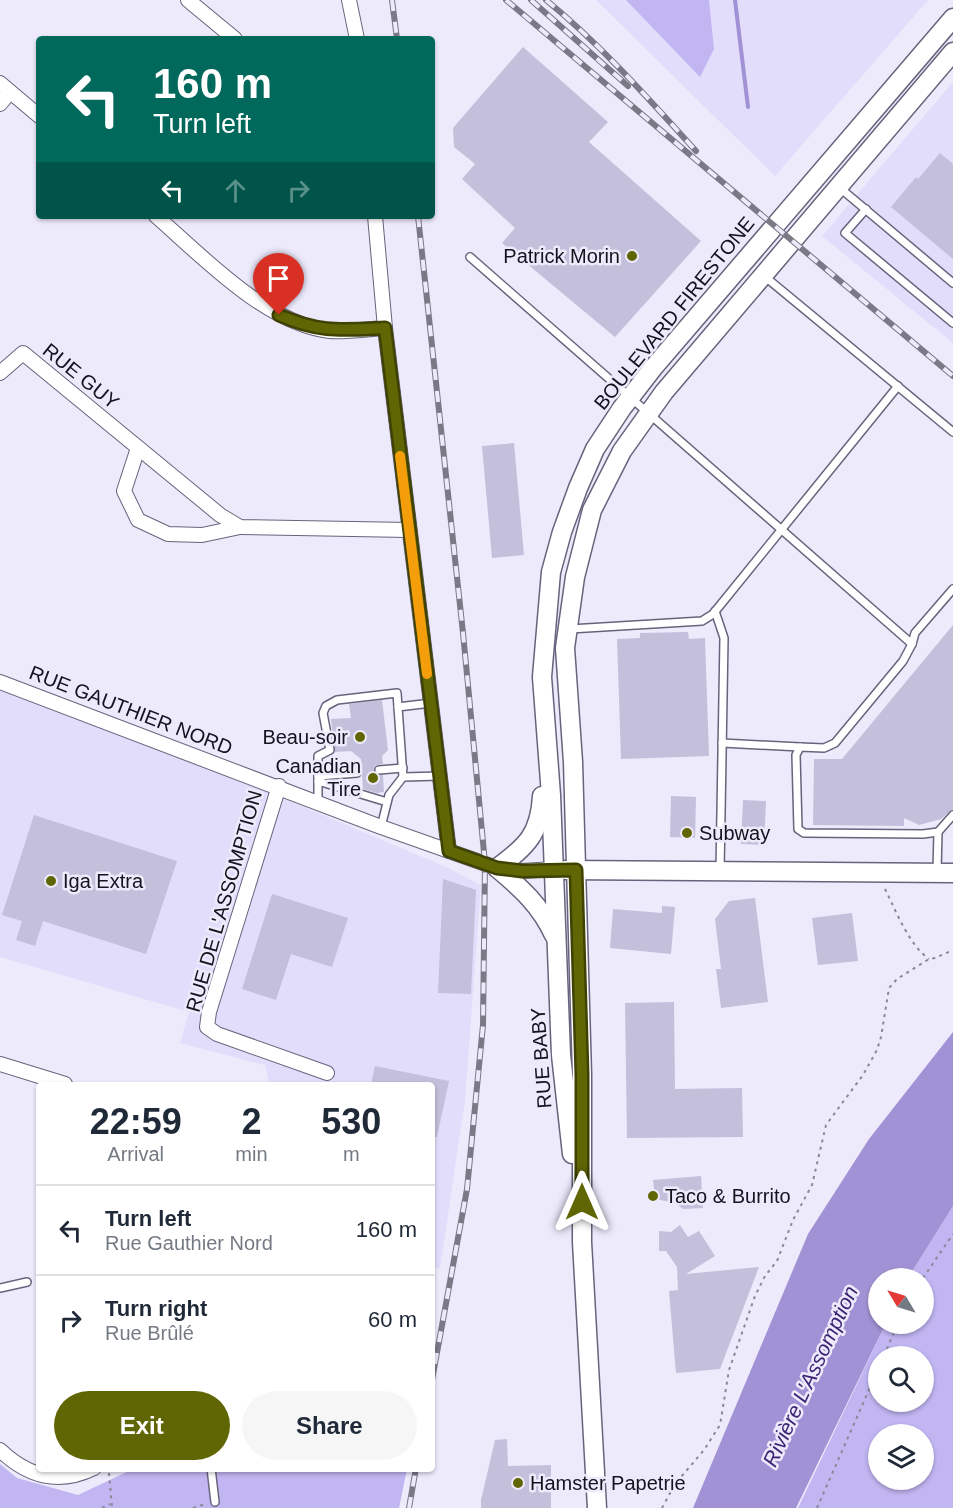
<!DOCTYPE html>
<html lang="en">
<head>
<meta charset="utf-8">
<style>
	:root { --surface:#fff; --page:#f6f6f7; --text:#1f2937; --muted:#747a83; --line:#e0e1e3; --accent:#616604 }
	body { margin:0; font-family:Helvetica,sans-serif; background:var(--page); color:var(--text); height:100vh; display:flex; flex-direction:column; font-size:22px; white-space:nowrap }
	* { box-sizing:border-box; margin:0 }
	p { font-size:20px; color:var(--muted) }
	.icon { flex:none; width:33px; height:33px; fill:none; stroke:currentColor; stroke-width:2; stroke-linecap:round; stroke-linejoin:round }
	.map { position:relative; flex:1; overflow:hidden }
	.side { position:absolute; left:36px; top:1082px; width:399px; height:390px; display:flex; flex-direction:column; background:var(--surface); border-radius:6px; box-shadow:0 2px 4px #0004 }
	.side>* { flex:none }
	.top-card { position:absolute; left:36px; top:36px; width:399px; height:183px; border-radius:6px; box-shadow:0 2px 4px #0004; background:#00695c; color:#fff; overflow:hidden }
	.needle { width:39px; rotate:308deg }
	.controls { position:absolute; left:868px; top:1268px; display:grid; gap:12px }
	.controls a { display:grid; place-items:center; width:66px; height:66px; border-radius:50%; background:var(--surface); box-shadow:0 2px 4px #0004; font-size:30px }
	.pin { position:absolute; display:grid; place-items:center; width:51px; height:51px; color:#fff; margin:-62px -26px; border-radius:50% 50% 50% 0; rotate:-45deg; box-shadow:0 0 6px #0007 }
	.pin .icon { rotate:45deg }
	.me { position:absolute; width:66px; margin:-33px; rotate:0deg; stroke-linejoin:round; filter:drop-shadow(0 0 4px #0008) }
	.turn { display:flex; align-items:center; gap:21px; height:126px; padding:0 18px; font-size:27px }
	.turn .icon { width:78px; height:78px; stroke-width:2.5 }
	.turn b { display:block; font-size:42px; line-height:51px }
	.lanes { display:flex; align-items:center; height:57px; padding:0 18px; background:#0003; justify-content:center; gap:30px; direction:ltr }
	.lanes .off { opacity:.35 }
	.eta { display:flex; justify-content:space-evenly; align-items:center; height:102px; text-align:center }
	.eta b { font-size:36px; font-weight:600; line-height:42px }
	.button { display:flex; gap:12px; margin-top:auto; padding:12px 18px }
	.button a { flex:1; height:69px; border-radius:36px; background:var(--accent); color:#fff; font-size:24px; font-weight:600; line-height:69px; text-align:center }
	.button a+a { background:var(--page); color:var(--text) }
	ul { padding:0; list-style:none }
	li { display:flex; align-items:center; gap:18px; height:90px; padding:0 18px; border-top:2px solid var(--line) }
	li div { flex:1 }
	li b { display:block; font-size:22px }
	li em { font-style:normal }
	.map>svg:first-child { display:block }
</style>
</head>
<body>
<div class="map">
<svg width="953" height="1508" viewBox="0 0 953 1508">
	<rect width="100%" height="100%" fill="#edeafc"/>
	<g fill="#e2ddfa">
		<path d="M596 0H928L775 176Z"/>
		<path d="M953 82V343L822 236Z"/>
		<path d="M0 688 268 792 446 867 481 885 465 1100 440 1269 432 1267V1084H269L265 1065 180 1043 189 1012 0 957Z"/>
	</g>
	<g fill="#c1b5f2" fill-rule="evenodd">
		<path d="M626 0H709L714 49 700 77Z"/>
		<path d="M953 1206V1508H798L886 1323H924V1278H908ZM879 1356H924V1401H879ZM879 1434H924V1479H879Z"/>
		<path d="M0 1464 17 1478 78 1495 133 1469H407L399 1508H0Z"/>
	</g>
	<path fill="#a092d4" d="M953 1032V1206L908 1278H879V1323H886L796 1508H693L808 1234 869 1139Z"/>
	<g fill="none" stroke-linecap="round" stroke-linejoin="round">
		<path stroke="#a092d4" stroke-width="4" d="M735 0 748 107"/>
	</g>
	<g fill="#c4bfdb">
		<path d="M523 47 608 122 589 142 701 241 615 337 502 243 515 228 462 179 475 164 454 147 453 128Z"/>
		<path d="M940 153 953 164V259L891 207 916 177 918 179Z"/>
		<path d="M514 443 524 555 492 558 482 446Z"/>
		<path d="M953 625V809L941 819 919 825 904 818V826L813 825 814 759H842Z"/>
		<path d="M688 632 689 639 705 638 709 756 621 759 617 639 640 638V633Z"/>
		<path d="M382 700 388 750 382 756 383 764 376 765 374 768 376 775H383L384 792 377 793 363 789 361 759 351 751 335 752 331 719 351 718 349 704Z"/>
		<path d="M671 796 696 797 695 838 670 837Z"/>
		<path d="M743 800 766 801 764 845 741 844Z"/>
		<path d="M34 815 177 861 146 954 43 921 35 946 16 940 22 921 2 915Z"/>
		<path d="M443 879 476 890 471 994 438 993Z"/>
		<path d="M272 894 348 918 332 967 291 954 276 1000 242 989Z"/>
		<path d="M755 898 768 1002 721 1008 716 969H721L715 919 729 901Z"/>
		<path d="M662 906 675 907 671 954 610 948 613 909 662 913Z"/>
		<path d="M852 913 858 961 818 965 812 918Z"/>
		<path d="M674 1002 675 1089 742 1088 743 1137 627 1138 625 1003Z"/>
		<path d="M375 1066 449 1081 437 1137H432V1084H371Z"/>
		<path d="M701 1176 703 1208 683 1209 675 1203 655 1199 653 1180Z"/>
		<path d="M680 1225 688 1237 699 1231 715 1256 686 1274 759 1267 720 1369 676 1373 669 1291 678 1290 677 1267 666 1251H659V1231L671 1232Z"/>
		<path d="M507 1439 508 1466 551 1465V1508H481V1500L495 1440Z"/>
	</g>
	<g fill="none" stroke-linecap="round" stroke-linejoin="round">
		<g stroke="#68637c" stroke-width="10">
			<g id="lane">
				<path d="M840 188 953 283"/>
				<path d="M866 209 845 233 953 323"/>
				<path d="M470 257 912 644"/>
				<path d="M763 275 953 432"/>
				<path d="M953 589 915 633 912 644 903 661 835 743 824 748 800 747 796 755 798 829 804 833 923 834 938 832 953 815"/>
				<path d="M715 611 724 638 720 871"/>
				<path d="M570 629 702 621 713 614 898 386"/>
				<path d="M398 707 431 703"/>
				<path d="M722 743 800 747"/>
				<path d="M379 770 403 768"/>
				<path d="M318 776 357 773"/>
				<path d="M403 777 440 776"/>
				<path d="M318 781 387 802"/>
				<path d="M318 801V756L330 750 323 713 326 706 337 700 397 693 403 777 389 795 381 827"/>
				<path d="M937 871 938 832"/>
				<path d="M0 1288 27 1282"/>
				<path d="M211 1468 215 1502"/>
			</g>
		</g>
		<g stroke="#68637c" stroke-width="16">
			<g id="street">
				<path d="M188 0 235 39"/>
				<path d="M349 0 357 39"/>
				<path d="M0 83 39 116"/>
				<path d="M0 104 10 92"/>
				<path d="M156 216C203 257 266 324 330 331 348 332 367 329 385 328"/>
				<path d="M375 216 385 328 449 851"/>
				<path d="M0 373 23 353 220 515 240 527 409 530"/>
				<path d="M138 448 124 491 138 520 168 534 202 535 240 527"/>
				<path d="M0 682 381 827 497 868 522 871 554 869"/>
				<path d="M279 786 209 1012 207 1027 217 1034 327 1073"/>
				<path d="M0 1064 65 1084"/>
				<path d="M0 1450C28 1477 59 1485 94 1468"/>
			</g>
		</g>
		<g stroke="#68637c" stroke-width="21">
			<g id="secondary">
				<path d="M542 796C540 834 527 846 497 868 521 888 541 906 554 935"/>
				<path d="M565 870 953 873"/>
				<path d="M572 1154 561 1055 551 795 542 677 551 572 562 532 578 488 595 449 622 408 653 368 953 18"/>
				<path d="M597 1508 582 1242V1075L573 762 565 648 575 577 592 510 622 451 664 392 953 52"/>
			</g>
		</g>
		<g stroke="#8a8896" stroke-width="2" stroke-dasharray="3 4.5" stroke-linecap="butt">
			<path d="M885 889C896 911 909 945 929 959"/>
			<path d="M923 1278 953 1234"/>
			<path d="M884 1356 898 1323"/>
			<path d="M109 1473 112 1508"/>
			<path d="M102 1508 110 1504"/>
			<path d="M193 1508 205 1504"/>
			<path d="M662 1508 675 1484 704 1450 720 1425 729 1370 755 1296 765 1276 777 1261 793 1220 812 1185 826 1125 863 1075 877 1050 881 1037 889 988 897 979 929 959 935 958 953 950"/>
			<path d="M817 1508 879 1367"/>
		</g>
		<use href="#lane" stroke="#fff" stroke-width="7"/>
		<use href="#street" stroke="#fff" stroke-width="14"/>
		<use href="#secondary" stroke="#fff" stroke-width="18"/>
		<g stroke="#7b7986" stroke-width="6">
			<g id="rail">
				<path d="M392 0 397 39"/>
				<path d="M506 0 953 376"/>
				<path d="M531 0 628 86"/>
				<path d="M546 0C601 45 648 98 696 151"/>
				<path d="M418 216 463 633 485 863 483 1025 467 1189 432 1380"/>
				<path d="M409 1508 416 1468"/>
			</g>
		</g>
		<use href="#rail" stroke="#edeafc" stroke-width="4" stroke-dasharray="11" stroke-linecap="butt"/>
	</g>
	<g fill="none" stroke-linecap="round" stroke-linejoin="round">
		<g stroke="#3f4203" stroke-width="15">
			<path id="route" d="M279 315C319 333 342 330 385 328L449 851 497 868 522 871 576 870 582 1075V1202"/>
		</g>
		<use href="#route" stroke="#616604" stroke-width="10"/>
		<path stroke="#f59e0b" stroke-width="10" d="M400 456 427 674"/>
	</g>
	<g fill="#616604" stroke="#edeafc" stroke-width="2">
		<circle cx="632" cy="256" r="6"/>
		<circle cx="360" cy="737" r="6"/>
		<circle cx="373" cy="778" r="6"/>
		<circle cx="687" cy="833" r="6"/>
		<circle cx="51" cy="881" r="6"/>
		<circle cx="653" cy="1196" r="6"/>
		<circle cx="518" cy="1483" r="6"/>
	</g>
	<g text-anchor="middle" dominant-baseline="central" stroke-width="5" stroke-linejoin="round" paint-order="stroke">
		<g font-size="20" fill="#15131d" stroke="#edeafc" text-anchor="start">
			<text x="620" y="256" text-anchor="end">Patrick Morin</text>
			<text x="348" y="737" text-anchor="end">Beau-soir</text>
			<text x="361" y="766" text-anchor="end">Canadian<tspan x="361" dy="23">Tire</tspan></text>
			<text x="699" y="833">Subway</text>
			<text x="63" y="881">Iga Extra</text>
			<text x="665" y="1196">Taco &amp; Burrito</text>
			<text x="530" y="1483">Hamster Papetrie</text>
		</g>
		<g font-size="20" fill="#15131d" stroke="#edeafc">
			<text transform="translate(674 313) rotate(-51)">BOULEVARD FIRESTONE</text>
			<text transform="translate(81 376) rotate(39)">RUE GUY</text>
			<text transform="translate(131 710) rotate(21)">RUE GAUTHIER NORD</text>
			<text transform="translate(224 901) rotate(-74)">RUE DE L'ASSOMPTION</text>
			<text transform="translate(541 1058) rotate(-94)">RUE BABY</text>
		</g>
		<g font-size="21" font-style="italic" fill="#3e2573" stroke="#edeafc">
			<text transform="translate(810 1376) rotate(-65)">Rivière L'Assomption</text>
		</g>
	</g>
</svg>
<div class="controls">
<a><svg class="needle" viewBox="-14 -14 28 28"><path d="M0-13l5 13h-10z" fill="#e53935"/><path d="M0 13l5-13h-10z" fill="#747a83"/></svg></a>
<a><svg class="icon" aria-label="search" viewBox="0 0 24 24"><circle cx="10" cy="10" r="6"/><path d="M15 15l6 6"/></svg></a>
<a><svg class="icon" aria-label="layers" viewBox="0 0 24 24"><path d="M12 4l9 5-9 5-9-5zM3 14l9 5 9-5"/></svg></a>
</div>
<div class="pin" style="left:279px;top:315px;background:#d93025"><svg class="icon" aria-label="arrive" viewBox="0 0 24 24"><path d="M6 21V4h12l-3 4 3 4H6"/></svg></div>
<svg class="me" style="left:582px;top:1202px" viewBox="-20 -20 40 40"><path d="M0-17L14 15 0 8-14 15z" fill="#616604" stroke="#fff" stroke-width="4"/></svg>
<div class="top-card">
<div class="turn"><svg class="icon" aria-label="left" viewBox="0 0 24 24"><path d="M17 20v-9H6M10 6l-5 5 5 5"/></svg><div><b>160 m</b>Turn left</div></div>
<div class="lanes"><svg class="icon" aria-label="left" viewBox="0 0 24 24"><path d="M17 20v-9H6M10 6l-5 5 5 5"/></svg><svg class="icon off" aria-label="ahead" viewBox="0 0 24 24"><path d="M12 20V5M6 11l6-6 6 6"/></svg><svg class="icon off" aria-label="right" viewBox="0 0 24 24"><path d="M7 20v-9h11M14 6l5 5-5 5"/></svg></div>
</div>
<section class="side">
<div class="eta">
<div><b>22:59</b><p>Arrival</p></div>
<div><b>2</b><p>min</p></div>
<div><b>530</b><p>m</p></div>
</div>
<ul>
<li><svg class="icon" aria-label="left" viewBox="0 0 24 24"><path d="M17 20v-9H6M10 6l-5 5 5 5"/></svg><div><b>Turn left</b><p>Rue Gauthier Nord</p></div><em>160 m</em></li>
<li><svg class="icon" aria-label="right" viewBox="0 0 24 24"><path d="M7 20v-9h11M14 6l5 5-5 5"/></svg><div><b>Turn right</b><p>Rue Brûlé</p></div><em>60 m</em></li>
</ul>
<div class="button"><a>Exit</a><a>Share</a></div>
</section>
</div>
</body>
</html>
